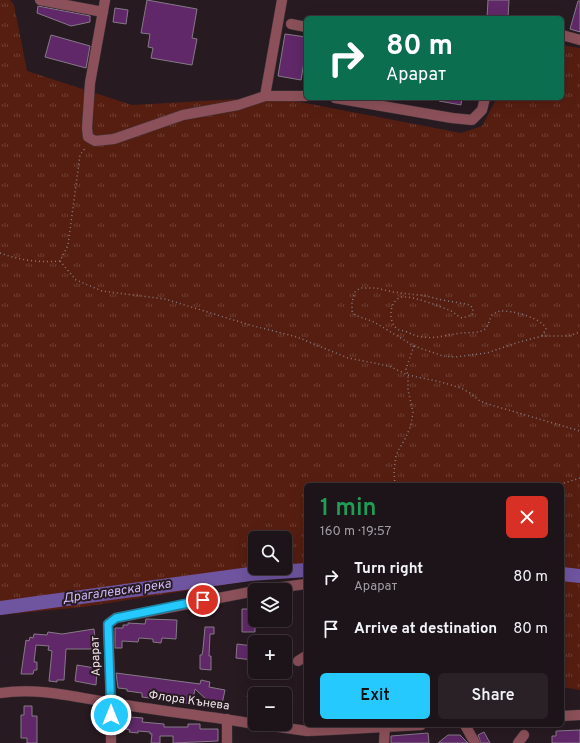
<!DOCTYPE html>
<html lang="en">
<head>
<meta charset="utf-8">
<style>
	:root { --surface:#1d1419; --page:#2a2126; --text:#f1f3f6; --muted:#a09ea2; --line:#3b3338; --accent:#25c9fe }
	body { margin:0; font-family:Overpass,sans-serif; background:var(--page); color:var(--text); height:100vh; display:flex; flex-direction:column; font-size:15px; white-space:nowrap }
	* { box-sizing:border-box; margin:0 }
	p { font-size:13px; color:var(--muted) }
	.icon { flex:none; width:22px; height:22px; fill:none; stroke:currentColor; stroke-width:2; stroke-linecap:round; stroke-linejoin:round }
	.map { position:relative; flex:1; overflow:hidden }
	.sheet { position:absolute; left:304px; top:483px; width:260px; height:244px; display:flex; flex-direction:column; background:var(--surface); border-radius:6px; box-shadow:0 4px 16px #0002,0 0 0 1px var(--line) }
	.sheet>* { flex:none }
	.hud { position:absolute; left:304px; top:16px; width:260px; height:84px; border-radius:6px; box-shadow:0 4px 16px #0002,0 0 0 1px var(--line); background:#0b6e4f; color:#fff; overflow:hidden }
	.tools { position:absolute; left:248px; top:531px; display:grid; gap:8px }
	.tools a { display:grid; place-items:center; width:44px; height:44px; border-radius:6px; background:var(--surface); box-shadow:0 4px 16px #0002,0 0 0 1px var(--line); font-size:20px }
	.pin { position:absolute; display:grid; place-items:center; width:34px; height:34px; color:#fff; margin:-17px; border:2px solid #fff; border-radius:50%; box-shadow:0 1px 4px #0007 }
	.me { position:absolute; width:44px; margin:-22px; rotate:0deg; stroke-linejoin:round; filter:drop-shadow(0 0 3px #0008) }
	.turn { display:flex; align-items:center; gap:14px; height:84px; padding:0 16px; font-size:18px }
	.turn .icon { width:52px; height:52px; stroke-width:2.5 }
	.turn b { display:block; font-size:28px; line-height:34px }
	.round { display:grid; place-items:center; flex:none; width:42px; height:42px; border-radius:6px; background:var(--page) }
	.headline { display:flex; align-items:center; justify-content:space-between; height:68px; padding:0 16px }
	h1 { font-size:24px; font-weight:600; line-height:30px; color:#1e9e55 }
	.button { display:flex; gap:8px; margin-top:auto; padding:8px 16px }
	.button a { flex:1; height:46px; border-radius:6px; background:var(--accent); color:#111; font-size:16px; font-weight:600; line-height:46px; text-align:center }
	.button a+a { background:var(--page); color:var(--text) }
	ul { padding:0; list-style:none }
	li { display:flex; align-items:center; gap:12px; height:52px; padding:0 16px }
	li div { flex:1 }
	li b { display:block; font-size:15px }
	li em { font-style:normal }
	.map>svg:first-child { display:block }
</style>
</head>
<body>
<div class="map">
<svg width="580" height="743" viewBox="0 0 580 743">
	<defs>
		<pattern id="grass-tufts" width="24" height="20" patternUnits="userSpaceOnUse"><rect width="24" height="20" fill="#561e11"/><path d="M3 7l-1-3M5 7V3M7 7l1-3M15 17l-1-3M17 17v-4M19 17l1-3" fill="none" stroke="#6f3f34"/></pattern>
	</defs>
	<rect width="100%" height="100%" fill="#271a21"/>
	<path fill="url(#grass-tufts)" fill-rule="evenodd" d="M0 0H10L14 5 27 71 132 105 274 97 461 133 482 126 497 98H562V45L580 48V690L562 687V485H306V572L83 607 0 615ZM255 538H285V568H255Z"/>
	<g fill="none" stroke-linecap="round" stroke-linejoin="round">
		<g stroke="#6f549f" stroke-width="14">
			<path d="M562 574 580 576"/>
			<path d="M0 608 250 574 306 570"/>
		</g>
	</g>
	<g fill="#602868" stroke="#857a87">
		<path d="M147 0 197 9 192 38 197 39 192 65 151 58 153 48 148 47 150 34 141 33Z"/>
		<path d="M488 0H509L508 18H487Z"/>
		<path d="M578 1H580V32L570 29Z"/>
		<path d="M38 6 90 16V22L71 26 37 13Z"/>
		<path d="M115 8 128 10 126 24 113 22Z"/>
		<path d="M285 34 306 37V63L304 62 301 80 278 76Z"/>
		<path d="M51 35 90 46 86 68 45 57Z"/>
		<path d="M439 98H462L461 105 439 101Z"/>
		<path d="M242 609H252L253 622H255V632H242Z"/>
		<path d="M146 619 177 620 176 639 162 638 161 643 153 642V639L139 638 138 642 122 641V648H115V628H123V625H128V623L145 624Z"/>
		<path d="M205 627H214V634H210L209 656H211V670L200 669V655H202L203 649Z"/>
		<path d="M94 629 96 649H66L64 680H57V682L49 681 52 651 48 650 49 646 36 645 34 662H37V670H34L33 674H21L26 640 29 641 30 637 33 638 34 634 47 635 48 632 62 634Z"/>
		<path d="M237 644 253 646 252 660 236 658Z"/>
		<path d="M77 665 95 668V670L97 671 96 685 75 681Z"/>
		<path d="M116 673 200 684 201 680 210 682 209 687 225 690 222 704 208 701 195 689 192 704 142 697V693L127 691V689L118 688Z"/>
		<path d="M255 693V715L247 696Z"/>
		<path d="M24 706H32V716H37V743H27V738H21V715H24Z"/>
		<path d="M130 717 143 718 142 722 164 724V727H188V724H200V729H218V741L173 743V736H160V743H151L152 734H150V732L138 731V733L129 732 130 730 126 729 127 721 129 722Z"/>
		<path d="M580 730V743H552V736H556V731Z"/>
		<path d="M484 732 490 743H481L478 735Z"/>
		<path d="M428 733 429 743H391V736Z"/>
		<path d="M448 735H460L468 743H438Z"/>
	</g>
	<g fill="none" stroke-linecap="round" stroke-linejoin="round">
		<g stroke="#43363d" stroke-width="11">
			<g id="minor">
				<path d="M40 0 103 12"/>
				<path d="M105 0 90 83 87 128 88 137 95 141 114 139 183 115 238 105 265 96H306"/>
				<path d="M291 24 306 27"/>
				<path d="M562 35 580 40"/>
				<path d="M265 96 282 0"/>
				<path d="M335 98 452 118 472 120 482 110 485 98"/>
				<path d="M260 590 306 584"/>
				<path d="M298 661 306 656"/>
				<path d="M0 693C38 687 75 697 112 703 160 711 208 716 255 724"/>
				<path d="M562 716 580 715"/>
				<path d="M227 719V743"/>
				<path d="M258 724 307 731 330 730 421 725"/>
				<path d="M465 725 475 743"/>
				<path d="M111 743V703L108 624 116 618 255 591"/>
				<path d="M384 743 385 725"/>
				<path d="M518 743 524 735"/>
			</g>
		</g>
		<g stroke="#877c82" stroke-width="1.5" stroke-dasharray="1 3" stroke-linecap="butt">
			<path d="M0 253C19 260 39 263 60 261L68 245 80 155 86 147"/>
			<path d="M60 261 76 280 102 291 165 299 250 325 297 337 348 358 389 366 408 375 441 382 461 388 470 393 480 401 488 404 580 431"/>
			<path d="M542 336 546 329C543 318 511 310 500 311 497 312 495 313 492 315 489 320 489 325 485 329 478 334 468 332 461 333 440 336 427 342 407 332 403 330 399 331 396 328 387 319 390 296 405 297 415 297 439 306 449 310 454 312 457 316 462 318L472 315 473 309 470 305 466 304 442 300 426 296 393 292 376 288H360L355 292 352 302V311L355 315 374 322 414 346 443 356 455 357 487 353 516 343 542 336H569L580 332"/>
			<path d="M395 485 394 471 396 456 398 451 406 437 411 425 413 412 408 390V375L406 369 414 346"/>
			<path d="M548 485 561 484 580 478"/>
		</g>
		<use href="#minor" stroke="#8b5059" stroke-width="10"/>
	</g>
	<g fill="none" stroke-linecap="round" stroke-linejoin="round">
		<g stroke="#1883a5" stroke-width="10">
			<path id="route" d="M111 715 108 624 116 618 203 600"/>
		</g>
		<use href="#route" stroke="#25c9fe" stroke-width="7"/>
	</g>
	<g text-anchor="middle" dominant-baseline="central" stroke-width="4" stroke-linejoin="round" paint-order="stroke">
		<g font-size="12" fill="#eee5e9" stroke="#271a21">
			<text transform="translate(96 656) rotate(-92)">Арарат</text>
			<text transform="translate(189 701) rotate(8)">Флора Кънева</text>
		</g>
		<g font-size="13" font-style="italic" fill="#cebaf9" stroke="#271a21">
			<text transform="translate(117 592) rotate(-8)">Драгалевска река</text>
		</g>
	</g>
</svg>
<div class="tools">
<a><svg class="icon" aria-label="search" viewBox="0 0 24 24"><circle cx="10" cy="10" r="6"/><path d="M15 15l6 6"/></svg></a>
<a><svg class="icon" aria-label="layers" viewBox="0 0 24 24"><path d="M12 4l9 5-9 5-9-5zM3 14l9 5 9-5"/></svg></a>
<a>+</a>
<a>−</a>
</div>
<div class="pin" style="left:203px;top:600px;background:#d93025"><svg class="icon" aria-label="arrive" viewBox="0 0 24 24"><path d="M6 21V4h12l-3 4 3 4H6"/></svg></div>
<svg class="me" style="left:111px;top:715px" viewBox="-20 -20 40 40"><circle r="17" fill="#25c9fe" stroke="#fff" stroke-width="3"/><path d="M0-11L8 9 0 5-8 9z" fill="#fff"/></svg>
<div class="hud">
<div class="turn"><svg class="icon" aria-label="right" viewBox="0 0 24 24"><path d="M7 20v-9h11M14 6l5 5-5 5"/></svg><div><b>80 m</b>Арарат</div></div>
</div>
<section class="sheet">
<div class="headline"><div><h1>1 min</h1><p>160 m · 19:57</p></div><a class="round" style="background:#d93025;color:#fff"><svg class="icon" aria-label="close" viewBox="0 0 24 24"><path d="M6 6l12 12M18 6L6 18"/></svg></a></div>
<ul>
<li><svg class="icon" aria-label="right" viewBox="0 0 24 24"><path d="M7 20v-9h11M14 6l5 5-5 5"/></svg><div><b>Turn right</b><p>Арарат</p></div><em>80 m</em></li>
<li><svg class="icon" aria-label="arrive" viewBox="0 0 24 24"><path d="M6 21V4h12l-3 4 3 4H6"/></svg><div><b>Arrive at destination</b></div><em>80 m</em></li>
</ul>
<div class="button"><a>Exit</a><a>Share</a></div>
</section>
</div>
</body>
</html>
